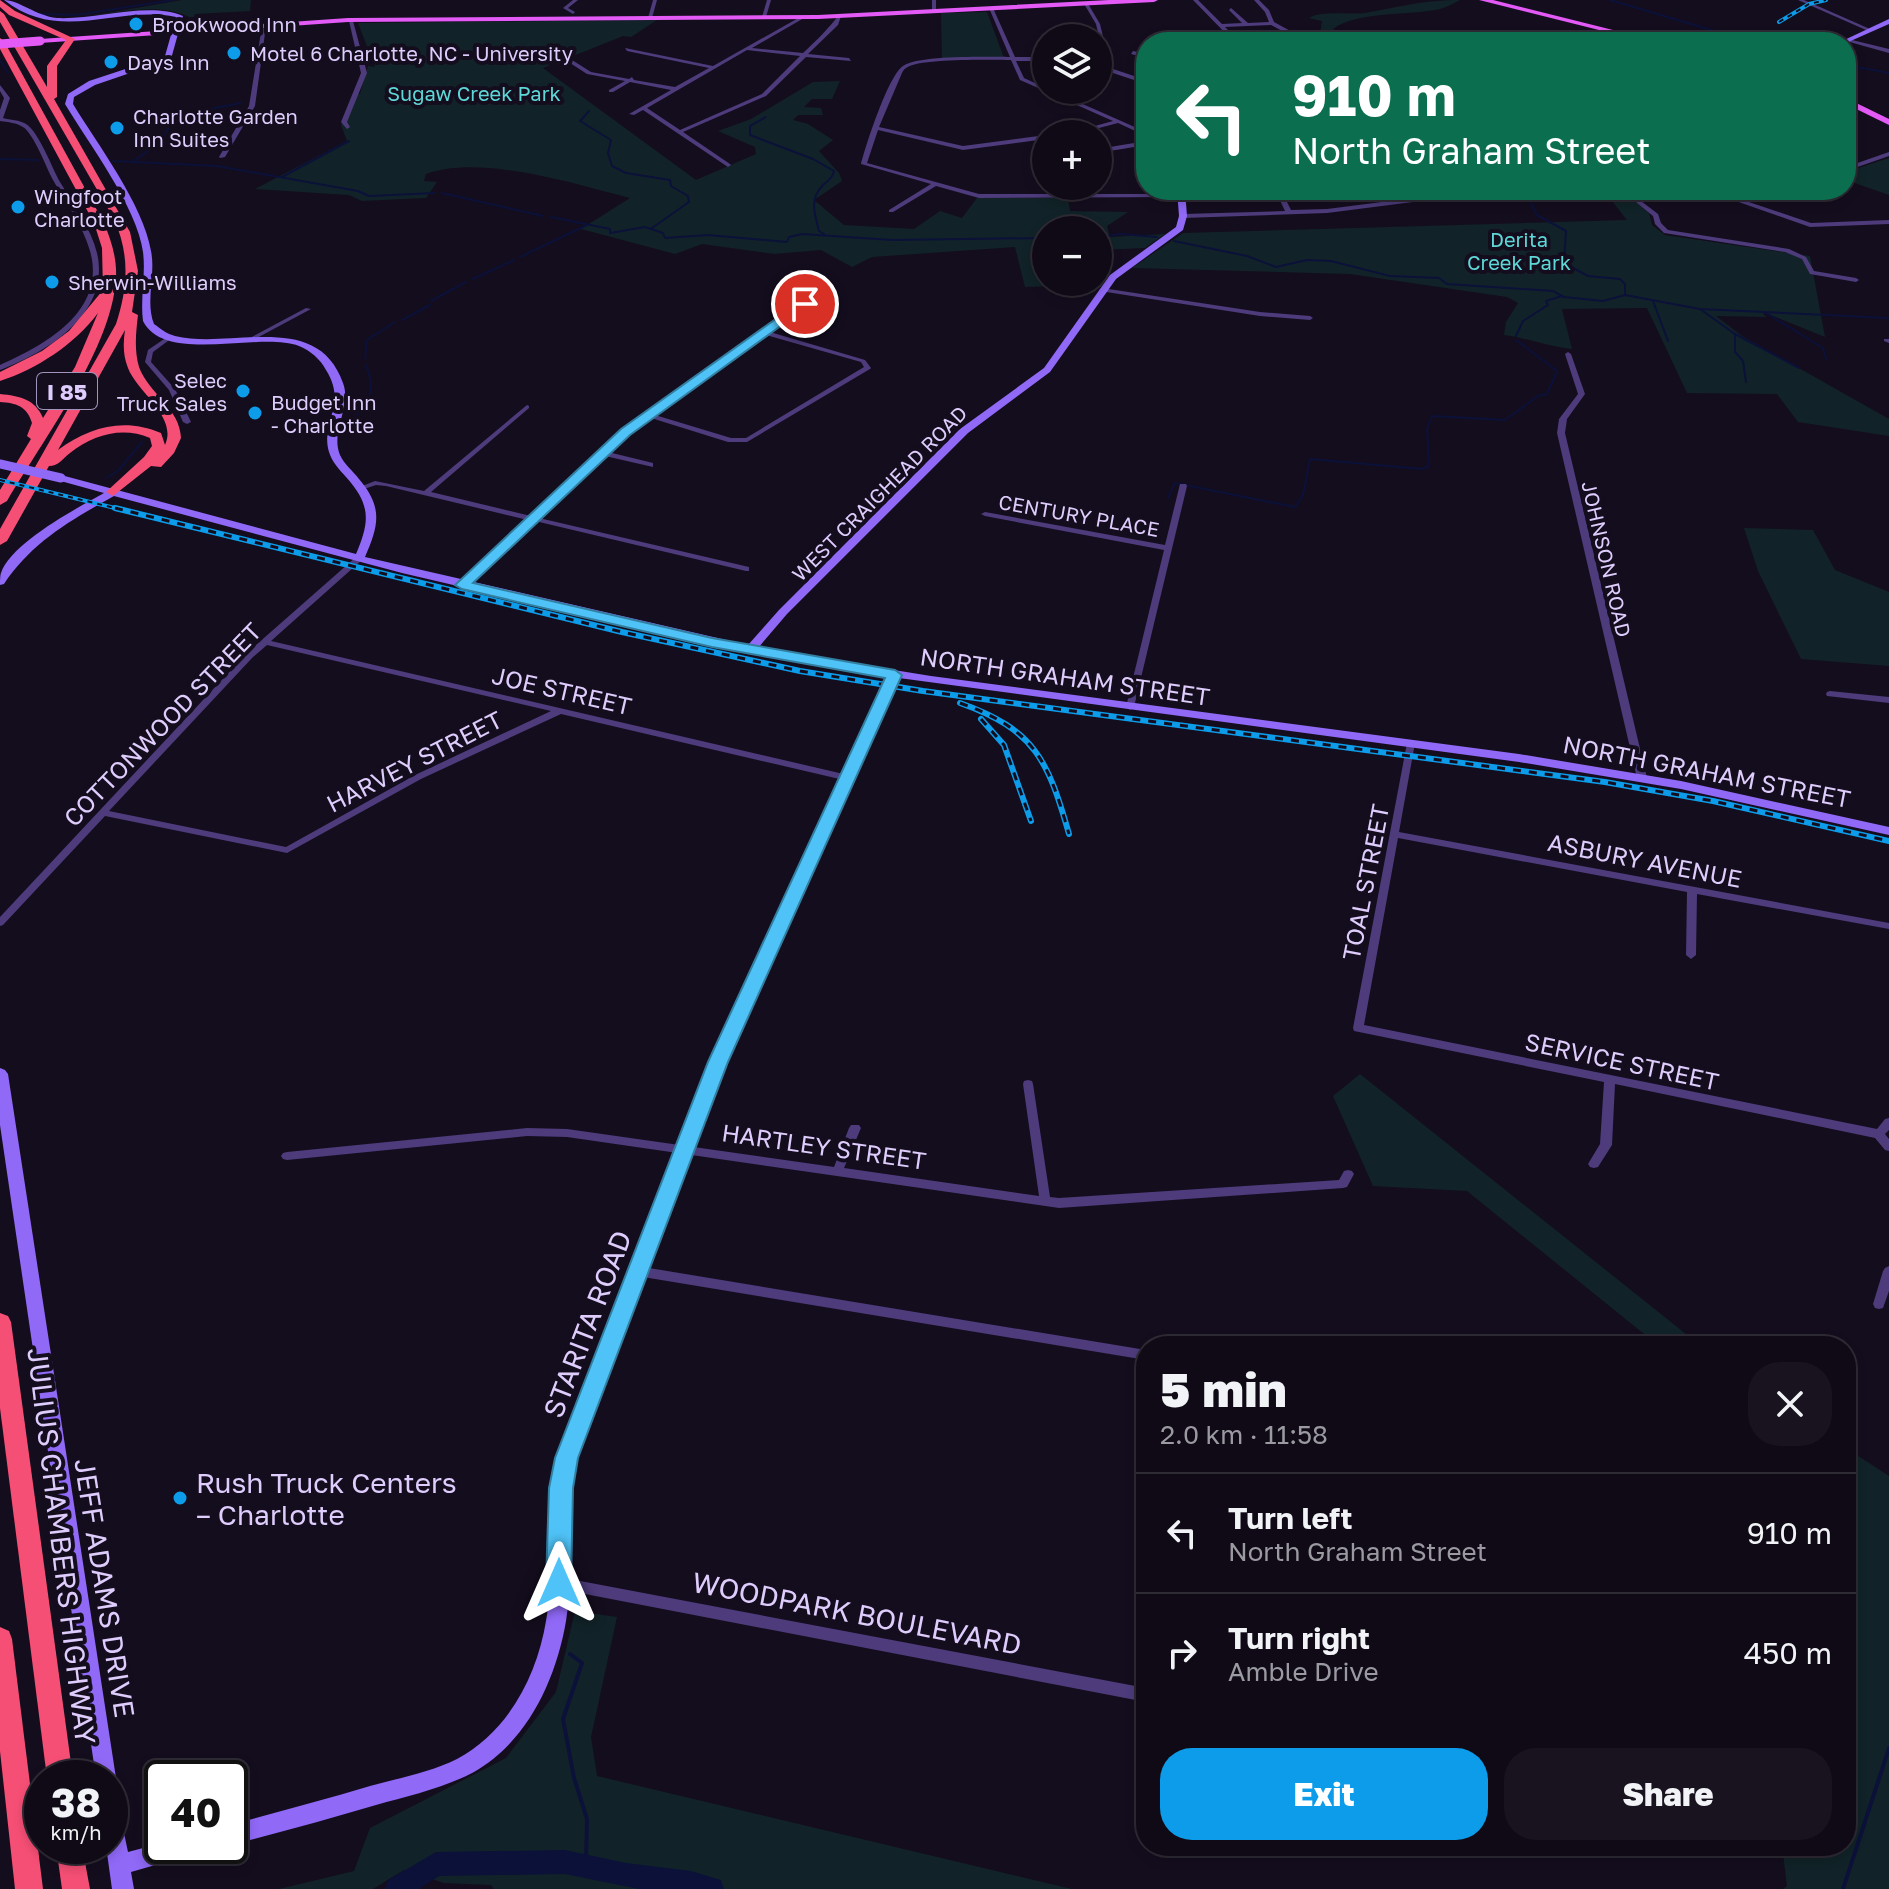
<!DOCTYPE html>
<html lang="en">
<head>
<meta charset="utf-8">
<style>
	:root { --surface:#0f0a16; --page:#18131f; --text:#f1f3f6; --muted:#9b9aa1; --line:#2f2b35; --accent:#0c9ce9 }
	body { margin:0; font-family:"Golos Text",sans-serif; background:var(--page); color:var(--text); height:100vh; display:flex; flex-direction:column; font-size:30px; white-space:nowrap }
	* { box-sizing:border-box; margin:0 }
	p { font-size:26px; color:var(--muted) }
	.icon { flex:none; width:44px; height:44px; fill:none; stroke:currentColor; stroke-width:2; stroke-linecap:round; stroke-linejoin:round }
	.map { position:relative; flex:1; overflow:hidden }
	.details { position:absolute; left:1136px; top:1336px; width:720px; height:520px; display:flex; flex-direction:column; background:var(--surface); border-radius:32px; box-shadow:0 4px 12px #0003,0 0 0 2px var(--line) }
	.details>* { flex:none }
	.guide { position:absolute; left:1136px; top:32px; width:720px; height:168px; border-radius:32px; box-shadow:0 4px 12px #0003,0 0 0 2px var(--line); background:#0b6e4f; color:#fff; overflow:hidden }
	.buttons { position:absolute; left:1032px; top:24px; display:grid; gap:16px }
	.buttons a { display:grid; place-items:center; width:80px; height:80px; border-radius:50%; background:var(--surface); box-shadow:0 4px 12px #0003,0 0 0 2px var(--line); font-size:40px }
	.speed { position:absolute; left:24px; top:1760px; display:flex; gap:16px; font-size:40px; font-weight:700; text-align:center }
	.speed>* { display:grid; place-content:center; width:104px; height:104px; border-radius:50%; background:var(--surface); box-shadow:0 4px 12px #0003,0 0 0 2px var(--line); line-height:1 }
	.speed small { font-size:20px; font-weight:400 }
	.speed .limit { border:4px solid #111; border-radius:12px; background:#fff; color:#111 }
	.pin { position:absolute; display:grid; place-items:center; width:68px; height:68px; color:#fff; margin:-34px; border:4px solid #fff; border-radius:50%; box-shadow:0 2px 8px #0007 }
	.me { position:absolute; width:88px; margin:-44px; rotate:0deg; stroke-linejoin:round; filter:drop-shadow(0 0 6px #0008) }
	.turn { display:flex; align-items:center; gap:28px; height:168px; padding:0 24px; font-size:36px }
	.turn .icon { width:104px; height:104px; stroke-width:2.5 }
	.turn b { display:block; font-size:56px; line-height:68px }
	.round { display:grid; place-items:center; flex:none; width:84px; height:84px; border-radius:32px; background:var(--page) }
	.summary { display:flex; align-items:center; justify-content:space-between; height:136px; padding:0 24px }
	h1 { font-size:48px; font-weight:800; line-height:60px }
	.action { display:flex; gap:16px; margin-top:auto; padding:16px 24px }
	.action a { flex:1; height:92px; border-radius:32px; background:var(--accent); color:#fff; font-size:32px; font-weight:800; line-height:92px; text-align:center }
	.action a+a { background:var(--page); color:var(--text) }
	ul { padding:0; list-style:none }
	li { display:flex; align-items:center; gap:24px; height:120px; padding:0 24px; border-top:2px solid var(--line) }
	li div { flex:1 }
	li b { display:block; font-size:30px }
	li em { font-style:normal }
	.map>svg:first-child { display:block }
</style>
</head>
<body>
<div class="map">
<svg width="1889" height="1889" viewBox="0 0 1889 1889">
	<rect width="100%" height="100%" fill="#140d1e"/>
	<g fill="#112328">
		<path d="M182 0H251L250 11 195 14 193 19C160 1 120 13 84 17Z"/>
		<path d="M1460 0C1452 4 1444 9 1435 10 1408 15 1355 12 1333 29L1354 39 1350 40 1320 33 1322 21 1309 18C1321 10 1349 15 1365 13 1400 7 1422 0 1460 0Z"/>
		<path d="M987 12 1004 58 942 59 941 13Z"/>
		<path d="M657 20 631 37 623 36 543 68 696 180 756 154 755 147 718 131 751 119 813 82 840 81 832 99H812L804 107 821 108 823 115H798L793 120 808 124 833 140 819 151 839 173 842 181 814 200 844 225 914 229 940 211 962 218 977 198H1068L1070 211 1128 212 1107 226 1110 237 1165 234 1145 248 1098 250V230H1046V282H1057L1058 286 1025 287 1015 247 872 257 852 267 821 250 774 254 702 244 675 254 581 229 630 198C574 184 481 154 426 174L424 181 437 182 426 198 362 201 349 195 255 189 347 141 341 125 353 94H360L368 66 375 67 358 23Z"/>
		<path d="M1889 158V195L1846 180V172Z"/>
		<path d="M1628 195 1649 213 1652 225 1665 235 1810 256 1825 337 1761 311 1766 317 1716 316 1742 336 1889 419V436L1798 422 1777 394 1687 393 1647 308 1562 309 1572 349C1550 347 1527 338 1504 335L1506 322 1518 303 1507 297 1350 274 1132 268 1183 233 1627 220 1608 196Z"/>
		<path d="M1744 528 1813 530 1835 570 1889 592V666L1801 659 1758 571Z"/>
		<path d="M1360 1074 1701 1346H1651L1649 1338 1467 1191 1373 1186 1333 1096Z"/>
		<path d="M1846 1448 1889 1476V1889H1783L1787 1886 1782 1846H1846Z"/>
		<path d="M575 1611 617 1617 591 1737 597 1776 1072 1889H494L491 1885 444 1883 404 1870 373 1889H279L354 1871 370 1828 506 1758 556 1692Z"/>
	</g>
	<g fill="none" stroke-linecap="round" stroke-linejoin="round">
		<g stroke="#0b1139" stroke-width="2">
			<path d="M1610 0 1752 42"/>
			<path d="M40 14 76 15 173 0"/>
			<path d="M0 60 8 73"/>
			<path d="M1846 65 1889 73"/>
			<path d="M589 111 580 121 611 140 608 153 612 166 626 173 670 180 671 186 688 196 689 202 652 228"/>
			<path d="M766 117 750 126V135L813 159 834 171C832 179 828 180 822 186 809 200 815 215 819 231L824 234"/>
			<path d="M0 159 38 160"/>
			<path d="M113 161 217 166 358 191 369 196 435 193"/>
			<path d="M132 162 159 143 170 126 210 109 241 103"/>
			<path d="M282 177 349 141"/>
			<path d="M442 193 543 216"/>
			<path d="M1529 199 1537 215 1566 231 1564 263 1588 276 1620 279 1625 284V294"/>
			<path d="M551 217 610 229V233L645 227 663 233 665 238 708 235 787 242 789 237 802 234 892 240 1046 238"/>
			<path d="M1098 237 1120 234 1157 237"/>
			<path d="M1174 241 1247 256 1276 267 1307 260 1331 261 1390 276 1439 278 1447 284 1553 291 1564 297 1603 301 1625 295 1700 309 1889 318"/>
			<path d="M520 257 587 225"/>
			<path d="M473 279 514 260"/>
			<path d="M431 301 466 282"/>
			<path d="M1653 301 1668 341"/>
			<path d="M1700 309 1735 334V352L1743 361 1746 382"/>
			<path d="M1766 313 1823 348 1826 359"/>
			<path d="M402 320 430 305"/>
			<path d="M1735 334 1799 368"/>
			<path d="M1516 336 1523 321 1548 305 1546 301 1562 296"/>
			<path d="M365 359 367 340 395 322"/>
			<path d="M346 434C360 402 381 403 366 365"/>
			<path d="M106 478 118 471 142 442"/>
			<path d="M1168 498 1175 483 1295 507 1303 495 1310 459 1422 469 1429 466 1427 429 1432 416 1505 420 1538 396 1547 394 1557 371 1516 340"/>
		</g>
		<g stroke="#0b1139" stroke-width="4">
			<path d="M570 1654 582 1663 563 1719 574 1778 587 1819 586 1862"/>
			<path d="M1843 1889 1889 1748"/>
		</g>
		<path fill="#0b1139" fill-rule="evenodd" d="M565 1850 626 1863 691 1871 721 1880 724 1889H639L565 1874 439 1876 419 1889H385L388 1880 436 1852Z"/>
		<g fill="#4d3b7b" fill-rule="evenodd">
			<path d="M573 0H578L568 8 575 12 573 14 563 8Z"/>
			<path d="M653 0H657L652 18 650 19 648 18Z"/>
			<path d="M767 0H771L766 17 764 18 762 17Z"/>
			<path d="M932 0H936V12L932 11Z"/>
			<path d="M1193 0H1198L1222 24 1242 23 1229 10 1231 8 1248 23 1269 22 1265 12 1254 0H1259L1269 10 1274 22 1307 40 1324 35 1326 36 1311 42H1303L1271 25 1225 27 1240 42H1234Z"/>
			<path d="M1798 0H1804L1870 29 1866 30Z"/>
			<path d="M1083 2H1087L1100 24 1108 57 1103 56 1096 24Z"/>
			<path d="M991 7 993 8 1015 57H1046V61H1016L1024 78 1046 88V90H1051L1146 132V136L1118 123 1076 134H1066L1113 121 1020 80 1011 60C991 60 920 58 906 68 904 69 903 71 902 73L879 127 963 146 1046 135V139L963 150 878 130 867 163 979 194H1181L1183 195V197L979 198 936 186 893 212H889V210L931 184 861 164C866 145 888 76 903 66 919 55 988 57 1010 57L989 8Z"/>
			<path d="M839 15 841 16 838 25 808 54 849 58 851 61 806 57 766 96 683 132 730 164 731 165 728 167 643 110 634 115 629 114 671 90 630 82 613 92H609V90L625 81 587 74 567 61 572 60 591 72 629 79 632 77 634 80 675 87 709 68 627 51 625 48 713 66 802 16 804 18 752 48 803 53C816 41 829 28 839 15ZM747 50 800 56 762 94 680 130 647 108Z"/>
			<path d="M351 20 353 21 367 73 347 122 350 127 347 129 341 122 361 73 349 21Z"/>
			<path d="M264 25 266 26 255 106 225 157 220 158 219 157 249 106 262 26Z"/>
			<path d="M1848 39 1889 49V53L1846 41Z"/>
			<path d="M1133 51 1146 54V58L1131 54Z"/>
			<path d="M1098 64 1146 80V84L1098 68Z"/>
			<path d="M0 85 10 98 3 118C10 120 20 120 26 124 39 132 52 168 60 182 73 204 91 228 97 253 111 313 48 352 0 370V365C45 345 107 311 90 251 83 226 66 203 53 180 46 167 34 134 23 127 17 123 8 122 0 121V110L4 98 0 91Z"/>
			<path d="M1146 141V145L1098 153V149Z"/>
			<path d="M1889 152V156L1846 171V167Z"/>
			<path d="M1275 190H1281L1291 210 1327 209 1413 198 1634 190 1641 201 1658 214 1661 223 1668 230 1789 249 1806 257 1814 271 1856 278 1859 280 1856 282 1810 274 1802 259 1785 252 1664 233 1655 224 1653 216 1637 203 1631 195 1413 202 1327 213 1183 218 1180 216 1183 214 1285 211Z"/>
			<path d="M1724 190H1730L1728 193 1734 197 1811 223 1889 220V224L1810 227 1730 199 1722 193Z"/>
			<path d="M817 285H821L823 293 770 332 865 360 871 368 870 369 747 442H728L651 418 629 434 608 452 653 463V467L605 456 539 518 749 567V571H746L535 521 465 587H462L458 585 459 583 528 520 386 486 376 485 361 490 357 488 375 481 424 491 527 405 529 406V408L431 492 531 516 623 430 814 295 818 292ZM766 335 861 362 864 367 746 438H731L655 415Z"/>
			<path d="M1102 288 1260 312 1310 316 1313 318 1310 320 1260 316 1100 291 1099 290Z"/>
			<path d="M306 308 311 309 253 340 248 339Z"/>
			<path d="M170 335 173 337 172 338 153 352 151 362 175 389 191 422 187 424 183 422 169 390 145 362 148 350Z"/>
			<path d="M1884 339H1889V343L1884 341Z"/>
			<path d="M1568 352 1571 354 1585 394 1567 419 1565 433 1647 778 1642 781 1637 778 1557 433 1559 419 1578 394 1565 354Z"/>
			<path d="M1180 484H1186L1187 486 1134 707 1130 710 1126 707 1164 550 985 516 981 514 985 512 1165 545Z"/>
			<path d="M356 557H362L363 559 271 641 848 775 853 778 848 781 561 714 421 779 287 853 105 816 3 925 0 926V917L247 653ZM267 645 551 711 415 775 286 847 109 811 253 657Z"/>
			<path d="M1830 691 1889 697V703L1827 696 1826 694 1827 692Z"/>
			<path d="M1411 740 1415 743 1399 832 1889 923V929L1697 894 1696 955 1691 959 1686 955 1687 892 1398 838 1364 1025 1877 1129 1885 1119 1889 1118V1130L1885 1134 1889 1139V1151L1885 1150 1875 1138 1615 1084 1612 1145 1598 1167 1594 1168 1590 1167 1588 1164 1600 1144 1604 1082 1354 1031 1353 1028 1407 743Z"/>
			<path d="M1028 1080 1032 1081 1033 1084 1050 1197 1059 1198 1339 1180 1344 1171 1348 1170 1352 1171 1354 1174 1347 1187 1343 1188 1059 1208 567 1137 527 1136 287 1160 283 1159 281 1156 283 1153 287 1152 527 1128 567 1129 834 1167 849 1128 851 1125H859L861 1128 844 1168 1039 1196 1023 1084 1024 1081Z"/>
			<path d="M637 1266 1146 1350V1360L637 1276 633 1274 631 1271 633 1268Z"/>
			<path d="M1889 1266V1291L1883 1308 1879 1309 1875 1308 1873 1304 1883 1271 1885 1268Z"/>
			<path d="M559 1577 1146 1688V1702L559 1589 554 1587 552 1583 554 1579Z"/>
		</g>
		<g fill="#9069f7" fill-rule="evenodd">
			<path d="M4 0C19 0 36 16 57 18 96 20 149 1 183 16L171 59 95 85 74 97 73 104C98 145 143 204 151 251 156 275 145 301 154 324 161 329 167 334 175 336 231 350 317 309 343 383 352 407 330 431 340 455 344 464 353 471 359 479 383 507 379 525 365 557L748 645 779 610 960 429 1044 368 1110 275 1176 227 1179 216 1177 190H1185L1187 216 1183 230 1116 279 1050 372 968 433 787 614 758 648 931 676 1519 754 1681 781 1889 827V835L1681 789 1519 762 899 678 725 1062 575 1458C567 1512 575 1567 566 1621 556 1680 527 1742 474 1772 444 1788 408 1796 376 1805 328 1819 279 1833 230 1845V1825C277 1812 324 1800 370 1786 399 1778 431 1772 457 1759 508 1732 537 1676 546 1621 556 1567 548 1512 557 1458L711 1062 888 677 750 654 402 573 114 496C71 520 32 542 4 584L0 585C0 583 0 575 1 573 11 543 77 508 104 493L57 480V476L61 475 356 554C370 521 371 505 346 477 339 469 332 462 329 452 320 421 348 405 326 370 320 359 311 351 299 346 259 331 165 365 143 321 140 298 146 275 143 252 137 207 89 144 65 104L68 94 89 81 165 56 176 17C116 5 60 44 4 0Z"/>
			<path d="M1889 19V24L1846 43 1840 42Z"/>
			<path d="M0 1068 5 1070 8 1074 116 1778 113 1785 110 1787V1778H96L0 1125Z"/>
			<path d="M110 1797 117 1800 128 1852 162 1843V1846H200L197 1853 131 1872 134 1889H112L106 1846H110Z"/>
		</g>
		<g fill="#e35af6" fill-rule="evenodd">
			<path d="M1109 0H1158L1154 2 818 19 348 22 40 43 36 41 40 39 348 18 818 15Z"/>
			<path d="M1479 0H1493L1661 42H1647Z"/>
			<path d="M1846 98 1889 119V125L1846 104Z"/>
		</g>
		<g fill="#f64f75" fill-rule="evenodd">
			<path d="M0 0 15 11 75 39 57 66V97L54 99 130 232 138 271 132 312 138 315C136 332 134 350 139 367 149 394 180 408 181 438L174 453 161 467 151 466 113 496 106 492 144 457 152 446 150 438C122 426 93 435 70 453 62 459 59 466 49 466L7 541 0 545V529L116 324C128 287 130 255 114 219L0 22V11L4 14 47 87V66L66 40 9 15 0 7ZM125 330C123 343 123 356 128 368 137 392 178 417 165 445L161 433C124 417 89 427 58 450Z"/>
			<path d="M0 38 4 41 104 223C111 240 117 258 116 277 113 347 43 440 7 501L0 505V490L31 439 27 436 32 423C27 406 16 403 0 402V394C20 396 35 399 43 418L75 367 98 313C75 344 37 369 0 381V372L42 351 69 331 103 290 102 248 94 223 0 49Z"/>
			<path d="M0 1313 8 1316 11 1322 73 1778H47L0 1408Z"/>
			<path d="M0 1627 9 1631 12 1639 43 1889H15L0 1751Z"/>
			<path d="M56 1846H82L90 1889H62Z"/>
		</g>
		<g stroke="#0c9ce9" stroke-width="4">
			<g id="rail-far1">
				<path d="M1779 22 1809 4 1826 0"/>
				<path d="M0 480 123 510"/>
			</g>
		</g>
		<g stroke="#0c9ce9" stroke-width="6">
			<g id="rail">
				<path d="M115 508 622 632 800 671 923 691 1605 782 1713 801 1889 841"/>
				<path d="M960 703C1036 730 1048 761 1069 834"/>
				<path d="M981 719 1004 745 1031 821"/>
			</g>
		</g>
		<use href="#rail-far1" stroke="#140d1e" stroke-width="2" stroke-dasharray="5" stroke-linecap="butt"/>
		<use href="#rail" stroke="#140d1e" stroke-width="3" stroke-dasharray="8" stroke-linecap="butt"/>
		<path stroke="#9069f7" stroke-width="9" d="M0 464 61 478"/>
		<path stroke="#e35af6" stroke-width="9" d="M0 44 40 41"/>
	</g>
	<path fill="#4fc3f7" stroke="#337fa1" stroke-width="2" d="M801 301 811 304 630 435 473 583 712 638 895 670 902 675 728 1062 578 1458 573 1488 571 1583 568 1591 559 1595 550 1591 546 1583 549 1488 555 1458 708 1062 885 678 712 647 462 589 455 585 621 429Z"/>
	<g fill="#0c9ce9" stroke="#140d1e" stroke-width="3">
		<circle cx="136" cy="24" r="8"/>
		<circle cx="234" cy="53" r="8"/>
		<circle cx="111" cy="62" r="8"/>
		<circle cx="117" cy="128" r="8"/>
		<circle cx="18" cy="207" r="8"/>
		<circle cx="52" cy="282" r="8"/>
		<circle cx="243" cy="391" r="8"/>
		<circle cx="255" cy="413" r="8"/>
		<circle cx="180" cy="1498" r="8"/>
	</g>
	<g text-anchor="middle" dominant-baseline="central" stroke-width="8" stroke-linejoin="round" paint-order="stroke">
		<g font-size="20" fill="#decdfc" stroke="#140d1e" text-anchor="start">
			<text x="152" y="24">Brookwood Inn</text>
			<text x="250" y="53">Motel 6 Charlotte, NC - University</text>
			<text x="127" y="62">Days Inn</text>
			<text x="133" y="116">Charlotte Garden<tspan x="133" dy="23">Inn Suites</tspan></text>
			<text x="34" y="196">Wingfoot<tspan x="34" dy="23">Charlotte</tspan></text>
			<text x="68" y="282">Sherwin-Williams</text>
			<text x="227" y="380" text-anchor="end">Selec<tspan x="227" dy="23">Truck Sales</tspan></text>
			<text x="271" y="402">Budget Inn<tspan x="271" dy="23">- Charlotte</tspan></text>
		</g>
		<g font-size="20" fill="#5ed8d7" stroke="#140d1e">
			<text x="474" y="93">Sugaw Creek Park</text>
			<text x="1519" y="239">Derita<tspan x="1519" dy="23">Creek Park</tspan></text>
		</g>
		<g font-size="20" fill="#decdfc" stroke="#140d1e">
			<text transform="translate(879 493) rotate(-45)">WEST CRAIGHEAD ROAD</text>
			<text transform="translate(1079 515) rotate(10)">CENTURY PLACE</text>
			<text transform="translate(1607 559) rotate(77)">JOHNSON ROAD</text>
		</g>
		<rect fill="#140d1e" stroke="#a193b9" stroke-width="2" x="37" y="373" width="60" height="36" rx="6"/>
		<g font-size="22" font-weight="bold" fill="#decdfc">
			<text x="67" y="391">I 85</text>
		</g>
		<g font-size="24" fill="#decdfc" stroke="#140d1e">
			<text transform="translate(1065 676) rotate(8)">NORTH GRAHAM STREET</text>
			<text transform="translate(562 690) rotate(13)">JOE STREET</text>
			<text transform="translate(162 724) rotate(-46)">COTTONWOOD STREET</text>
			<text transform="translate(414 761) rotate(-27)">HARVEY STREET</text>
			<text transform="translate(1707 771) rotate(11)">NORTH GRAHAM STREET</text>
			<text transform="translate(1645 860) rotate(11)">ASBURY AVENUE</text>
			<text transform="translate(1365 882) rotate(-79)">TOAL STREET</text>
			<text transform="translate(1622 1061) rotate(12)">SERVICE STREET</text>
			<text transform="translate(824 1146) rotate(8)">HARTLEY STREET</text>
		</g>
		<g font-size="28" fill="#decdfc" stroke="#140d1e">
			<text transform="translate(587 1324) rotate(-69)">STARITA ROAD</text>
			<text transform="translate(62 1546) rotate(83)">JULIUS CHAMBERS HIGHWAY</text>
			<text transform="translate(105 1588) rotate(81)">JEFF ADAMS DRIVE</text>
			<text transform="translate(857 1613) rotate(11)">WOODPARK BOULEVARD</text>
		</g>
		<g font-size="28" fill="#decdfc" stroke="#140d1e" text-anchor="start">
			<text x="196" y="1482">Rush Truck Centers<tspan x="196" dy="32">– Charlotte</tspan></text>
		</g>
	</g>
</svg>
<div class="buttons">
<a><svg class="icon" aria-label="layers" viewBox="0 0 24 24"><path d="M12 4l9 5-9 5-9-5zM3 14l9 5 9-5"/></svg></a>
<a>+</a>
<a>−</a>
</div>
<div class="speed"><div>38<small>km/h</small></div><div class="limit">40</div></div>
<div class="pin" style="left:805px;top:304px;background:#d93025"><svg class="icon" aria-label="arrive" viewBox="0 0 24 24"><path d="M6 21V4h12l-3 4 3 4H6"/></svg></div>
<svg class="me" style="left:559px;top:1583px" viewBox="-20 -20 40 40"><path d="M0-17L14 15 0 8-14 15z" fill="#4fc3f7" stroke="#fff" stroke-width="4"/></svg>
<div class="guide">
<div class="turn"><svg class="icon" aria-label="left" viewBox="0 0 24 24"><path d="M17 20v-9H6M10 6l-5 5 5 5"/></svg><div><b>910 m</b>North Graham Street</div></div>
</div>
<section class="details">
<div class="summary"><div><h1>5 min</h1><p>2.0 km · 11:58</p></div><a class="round"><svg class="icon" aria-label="close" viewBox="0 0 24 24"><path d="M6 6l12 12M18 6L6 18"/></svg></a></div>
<ul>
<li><svg class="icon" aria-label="left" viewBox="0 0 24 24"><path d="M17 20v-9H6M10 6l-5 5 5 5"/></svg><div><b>Turn left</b><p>North Graham Street</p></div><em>910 m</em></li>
<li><svg class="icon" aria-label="right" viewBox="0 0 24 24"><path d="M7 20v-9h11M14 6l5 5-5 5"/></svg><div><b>Turn right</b><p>Amble Drive</p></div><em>450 m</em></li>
</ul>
<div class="action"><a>Exit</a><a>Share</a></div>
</section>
</div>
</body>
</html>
